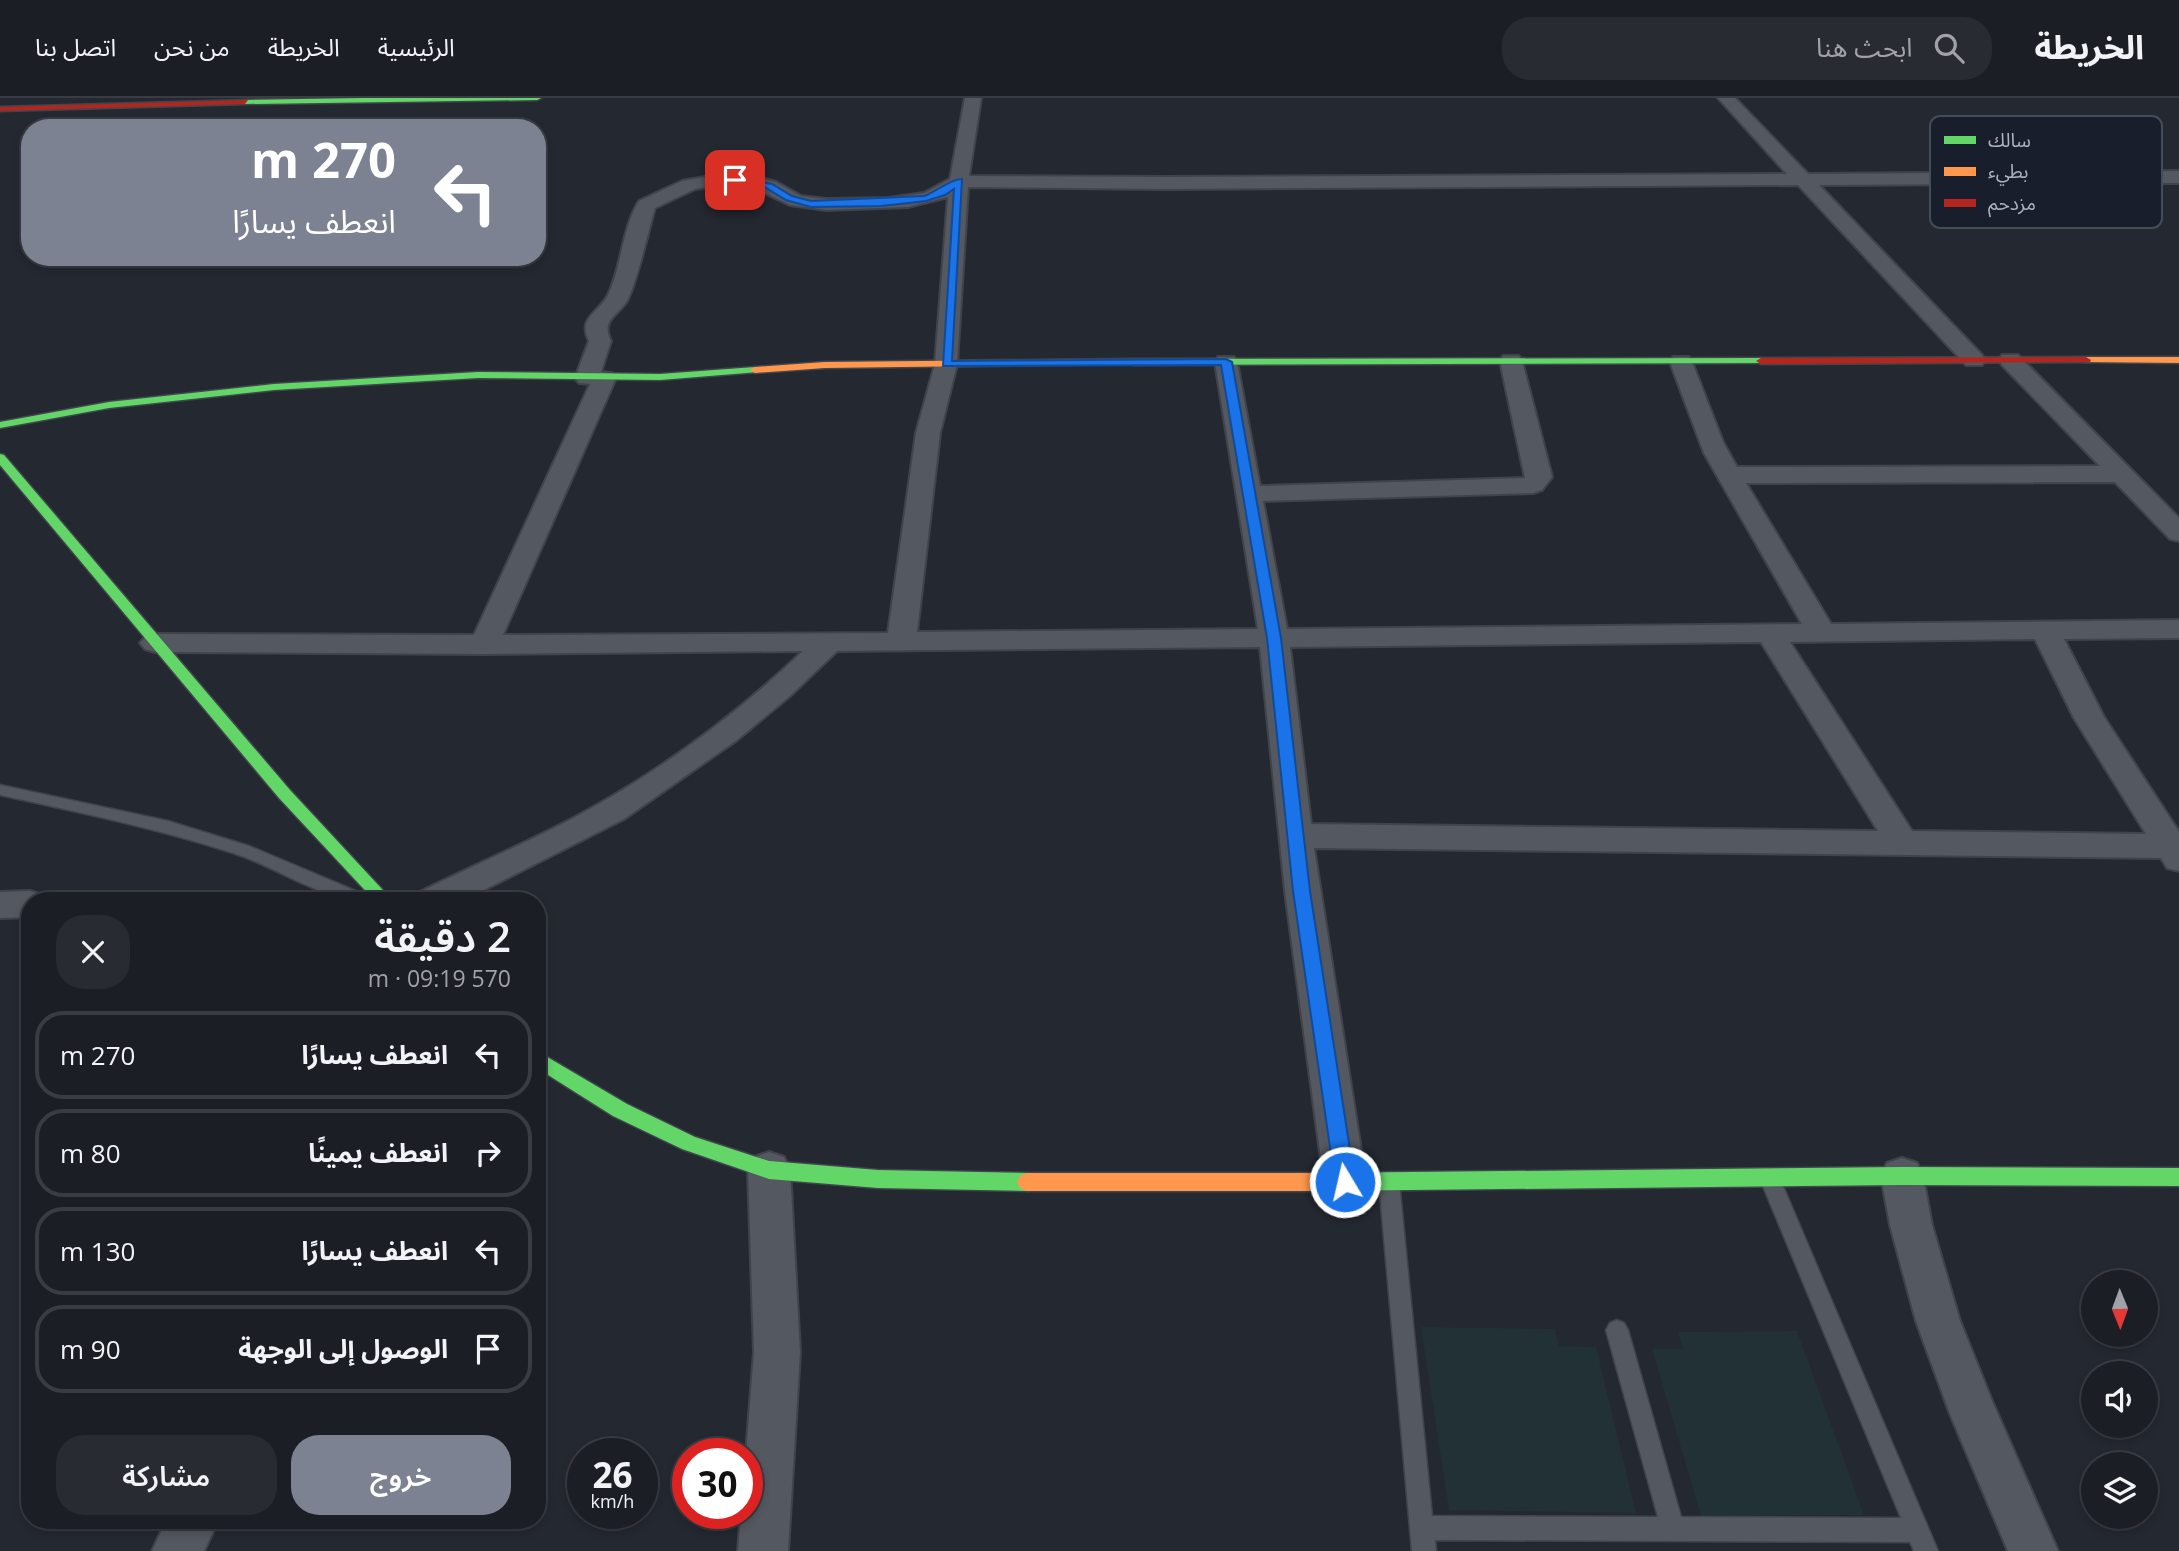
<!DOCTYPE html>
<html lang="ar">
<head>
<meta charset="utf-8">
<style>
	:root { --surface:#1b1e25; --page:#282b32; --text:#f1f3f6; --muted:#a0a2a7; --line:#393c42; --accent:#7c8291 }
	body { margin:0; font-family:"Open Sans","Noto Sans Arabic",sans-serif; background:var(--page); color:var(--text); direction:rtl; height:100vh; display:flex; flex-direction:column; font-size:26px; white-space:nowrap }
	* { box-sizing:border-box; margin:0 }
	p { font-size:23px; color:var(--muted) }
	.icon { flex:none; width:38px; height:38px; fill:none; stroke:currentColor; stroke-width:2; stroke-linecap:round; stroke-linejoin:round }
	.map { position:relative; flex:1; overflow:hidden; direction:ltr }
	.drawer { position:absolute; left:21px; top:794px; width:525px; height:637px; display:flex; flex-direction:column; background:var(--surface); border-radius:28px; box-shadow:0 4px 10px #0003,0 0 0 2px var(--line); direction:rtl }
	.drawer>* { flex:none }
	.top-card { position:absolute; left:21px; top:21px; width:525px; height:147px; border-radius:28px; box-shadow:0 4px 10px #0003,0 0 0 2px var(--line); direction:rtl; background:#7c8291; color:#fff; overflow:hidden }
	.needle { width:46px; rotate:179deg }
	.tools { position:absolute; left:2081px; top:1172px; display:grid; gap:14px }
	.tools a { display:grid; place-items:center; width:77px; height:77px; border-radius:50%; background:var(--surface); box-shadow:0 4px 10px #0003,0 0 0 2px var(--line); font-size:35px }
	.speed { position:absolute; left:567px; top:1340px; display:flex; gap:14px; font-size:35px; font-weight:700; text-align:center }
	.speed>* { display:grid; place-content:center; width:91px; height:91px; border-radius:50%; background:var(--surface); box-shadow:0 4px 10px #0003,0 0 0 2px var(--line); line-height:1 }
	.speed small { font-size:18px; font-weight:400 }
	.speed .limit { border:10px solid #d22; background:#fff; color:#111 }
	.pin { position:absolute; display:grid; place-items:center; width:60px; height:60px; color:#fff; margin:-30px; border-radius:14px; box-shadow:0 4px 10px #0006 }
	.me { position:absolute; width:77px; margin:-38px; rotate:351deg; stroke-linejoin:round; filter:drop-shadow(0 0 5px #0008) }
	.turn { display:flex; align-items:center; gap:24px; height:147px; padding:0 35px; font-size:32px }
	.turn .icon { width:91px; height:91px; stroke-width:2.5 }
	.turn b { display:block; font-size:49px; line-height:60px }
	.round { display:grid; place-items:center; flex:none; width:74px; height:74px; border-radius:28px; background:var(--page) }
	.head { display:flex; align-items:center; justify-content:space-between; height:119px; padding:0 35px }
	h1 { font-size:42px; font-weight:600; line-height:52px }
	.action { display:flex; gap:14px; margin-top:auto; padding:14px 35px }
	.action a { flex:1; height:80px; border-radius:28px; background:var(--accent); color:#fff; font-size:28px; font-weight:600; line-height:80px; text-align:center }
	.action a+a { background:var(--page); color:var(--text) }
	ul { padding:0; list-style:none }
	li { display:flex; align-items:center; gap:21px; height:88px; margin:0 14px 10px; padding:0 21px; border:4px solid var(--line); border-radius:28px }
	li div { flex:1 }
	li b { display:block; font-size:26px }
	li em { font-style:normal }
	header { display:flex; align-items:center; gap:42px; box-sizing:border-box; height:98px; padding:0 35px; background:var(--surface); border-bottom:2px solid var(--line) }
	header strong { font-size:33px }
	nav { display:flex; gap:38px; margin-inline-start:auto; font-size:24px }
	.search { width:490px; height:63px; background:var(--page); display:flex; align-items:center; gap:18px; box-sizing:border-box; padding:0 24px; border-radius:28px; color:var(--muted); font-size:26px }
	.map>svg:first-child { display:block }
</style>
</head>
<body>
<header>
<strong>الخريطة</strong>
<div class="search"><svg class="icon" aria-label="search" viewBox="0 0 24 24"><circle cx="10" cy="10" r="6"/><path d="M15 15l6 6"/></svg>ابحث هنا</div>
<nav><a>الرئيسية</a><a>الخريطة</a><a>من نحن</a><a>اتصل بنا</a></nav>
</header>
<div class="map">
<svg width="2179" height="1453" viewBox="0 0 2179 1453">
	<rect width="100%" height="100%" fill="#242831"/>
	<g fill="#213136">
		<path d="M1421 1229 1555 1231 1559 1248 1596 1249 1636 1415 1449 1412Z"/>
		<path d="M1797 1233 1864 1417 1701 1418 1652 1251H1683L1678 1234Z"/>
	</g>
	<g fill="none" stroke-linecap="round" stroke-linejoin="round">
		<g stroke="#40434a" stroke-width="3">
			<g id="lane">
				<path d="M0 687 168 723 249 748 370 799 372 803C324 805 278 769 233 755 156 730 78 714 0 697Z"/>
				<path d="M1770 1072 1777 1075 1780 1081 1938 1453H1914L1910 1444 1435 1442 1436 1453H1412L1379 1084 1382 1078 1389 1075 1396 1078 1399 1084 1432 1418 1658 1419 1606 1232 1610 1225 1617 1222 1624 1225 1628 1232 1681 1419 1901 1420 1760 1081 1763 1075Z"/>
			</g>
		</g>
		<g stroke="#40434a" stroke-width="4">
			<g id="street">
				<path d="M965 0H981L969 78 1167 79 1787 76 1718 0H1735L1808 76 2179 73V85L1819 87 1982 257 1985 262 1982 267H1966L1798 87 1167 91 968 89 957 266 940 335 917 534 1258 531 1215 264 1218 259H1234L1237 264 1260 388 1525 380 1500 263 1503 258H1519L1522 263 1552 379 1542 392 1533 395 1263 403 1287 531 1802 526 1704 355 1670 264 1673 259H1689L1692 264 1723 344 1737 369 2100 368 2002 267 1999 262 2002 257H2018L2179 420V443L2170 441 2115 384 1746 385 1831 526 2179 522V540L2064 541 2104 619 2179 734V773L2167 770 2161 760 1314 750 1366 1084 1360 1097 1345 1102 1330 1097 1324 1084 1285 793 1260 549 837 553 790 598 737 642 624 721 462 803H415L420 794C472 768 527 745 579 717 660 673 736 617 803 553L484 556 155 554 145 551 140 545 145 539 155 536 474 537 590 286 579 285 575 280 589 243C577 219 599 215 608 197 622 168 622 130 639 103L682 83 722 76 754 78 776 84 801 98 826 101 888 100 924 95 950 81ZM722 87 752 89 790 107 826 112 908 109 948 99 935 266 916 335 888 535 503 537 616 280 612 275 601 274 611 243C600 221 619 218 628 201 639 177 647 137 655 110L695 91ZM2035 541 2074 620 2146 736 1912 733 1790 544ZM1761 544 1878 733 1311 726 1290 549Z"/>
				<path d="M30 793 42 797 46 803H30V819L0 820V794Z"/>
				<path d="M769 1054 784 1059 790 1072 800 1254 788 1453H738L741 1416H747L746 1356 754 1254 748 1072 754 1059Z"/>
				<path d="M1902 1060 1917 1065 1923 1078 1932 1127 1960 1223 1992 1303 2058 1453H2008L1950 1316 1916 1223 1890 1127 1881 1078 1887 1065Z"/>
				<path d="M166 1423H218L204 1453H152Z"/>
			</g>
		</g>
		<g stroke="#41454e" stroke-width="3">
			<g id="fast">
				<path d="M363 0H541L537 2 245 6 241 4 245 2Z"/>
				<path d="M1761 260 1765 261V265L1133 267 1128 264 1133 261Z"/>
				<path d="M755 269 759 270V274L660 282 478 280 274 292 109 310 0 330V324L109 304 274 286 478 274 660 276Z"/>
				<path d="M0 356 4 357 290 692 393 803H375L279 700 0 367Z"/>
				<path d="M537 953 627 1006 695 1039 769 1063 878 1072 1027 1075 1034 1078 1037 1084 1034 1090 1027 1093 878 1090 769 1081 682 1051 613 1018 537 970Z"/>
				<path d="M1902 1069 2179 1070V1088L1902 1087 1318 1093 1311 1090 1308 1084 1311 1078 1318 1075Z"/>
			</g>
		</g>
		<g stroke="#41454e" stroke-width="3">
			<g id="slow">
				<path d="M2086 259H2179V265L2082 264 2081 262Z"/>
				<path d="M1133 261 1138 264 1137 266 825 270 755 275 750 272 755 269 825 264Z"/>
				<path d="M1027 1075H1318L1325 1078 1328 1084 1325 1090 1318 1093H1027L1020 1090 1017 1084 1020 1078Z"/>
			</g>
		</g>
		<g stroke="#41454e" stroke-width="3">
			<g id="jam">
				<path d="M248 2 245 6 0 13V9Z"/>
				<path d="M2086 259 2091 262 2090 264 1761 266 1756 263 1761 260Z"/>
			</g>
		</g>
		<use href="#lane" fill="#545860" fill-rule="evenodd"/>
		<use href="#street" fill="#545860" fill-rule="evenodd"/>
		<use href="#fast" fill="#63d668" fill-rule="evenodd"/>
		<use href="#slow" fill="#ff974d" fill-rule="evenodd"/>
		<use href="#jam" fill="#b3261e" fill-rule="evenodd"/>
	</g>
	<path fill="#1a73e8" stroke="#114b97" stroke-width="2" d="M735 79 772 86 792 98 811 103 924 98C936 94 950 81 962 81L952 263 1226 261 1232 264 1281 540 1310 793 1355 1084 1352 1090 1345 1092 1338 1090 1335 1084 1293 793 1267 540 1221 267 943 268 954 91 945 97 926 103 881 108 811 109 786 102 766 90 732 84 731 82Z"/>
	<rect x="1930" y="18" width="232" height="112" rx="10" fill="#181e2b" stroke="#444b59" stroke-width="2"/>
	<rect x="1944" y="38" width="32" height="8" fill="#63d668"/>
	<rect x="1944" y="69" width="32" height="9" fill="#ff974d"/>
	<rect x="1944" y="101" width="32" height="8" fill="#b3261e"/>
	<g font-size="19" fill="#acb3c4">
		<text x="1988" y="49">سالك</text>
		<text x="1988" y="80">بطيء</text>
		<text x="1988" y="112">مزدحم</text>
	</g>
</svg>
<div class="tools">
<a><svg class="needle" viewBox="-14 -14 28 28"><path d="M0-13l5 13h-10z" fill="#e53935"/><path d="M0 13l5-13h-10z" fill="#a0a2a7"/></svg></a>
<a><svg class="icon" aria-label="sound" viewBox="0 0 24 24"><path d="M4 9h4l5-4v14l-5-4H4zM17 9q2 3 0 6"/></svg></a>
<a><svg class="icon" aria-label="layers" viewBox="0 0 24 24"><path d="M12 4l9 5-9 5-9-5zM3 14l9 5 9-5"/></svg></a>
</div>
<div class="speed"><div>26<small>km/h</small></div><div class="limit">30</div></div>
<div class="pin" style="left:735px;top:82px;background:#d93025"><svg class="icon" aria-label="arrive" viewBox="0 0 24 24"><path d="M6 21V4h12l-3 4 3 4H6"/></svg></div>
<svg class="me" style="left:1345px;top:1084px" viewBox="-20 -20 40 40"><circle r="17" fill="#1a73e8" stroke="#fff" stroke-width="3"/><path d="M0-11L8 9 0 5-8 9z" fill="#fff"/></svg>
<div class="top-card">
<div class="turn"><svg class="icon" aria-label="left" viewBox="0 0 24 24"><path d="M17 20v-9H6M10 6l-5 5 5 5"/></svg><div><b>270 m</b>انعطف يسارًا</div></div>
</div>
<section class="drawer">
<div class="head"><div><h1>2 دقيقة</h1><p>570 m · 09:19</p></div><a class="round"><svg class="icon" aria-label="close" viewBox="0 0 24 24"><path d="M6 6l12 12M18 6L6 18"/></svg></a></div>
<ul>
<li><svg class="icon" aria-label="left" viewBox="0 0 24 24"><path d="M17 20v-9H6M10 6l-5 5 5 5"/></svg><div><b>انعطف يسارًا</b></div><em>270 m</em></li>
<li><svg class="icon" aria-label="right" viewBox="0 0 24 24"><path d="M7 20v-9h11M14 6l5 5-5 5"/></svg><div><b>انعطف يمينًا</b></div><em>80 m</em></li>
<li><svg class="icon" aria-label="left" viewBox="0 0 24 24"><path d="M17 20v-9H6M10 6l-5 5 5 5"/></svg><div><b>انعطف يسارًا</b></div><em>130 m</em></li>
<li><svg class="icon" aria-label="arrive" viewBox="0 0 24 24"><path d="M6 21V4h12l-3 4 3 4H6"/></svg><div><b>الوصول إلى الوجهة</b></div><em>90 m</em></li>
</ul>
<div class="action"><a>خروج</a><a>مشاركة</a></div>
</section>
</div>
</body>
</html>
